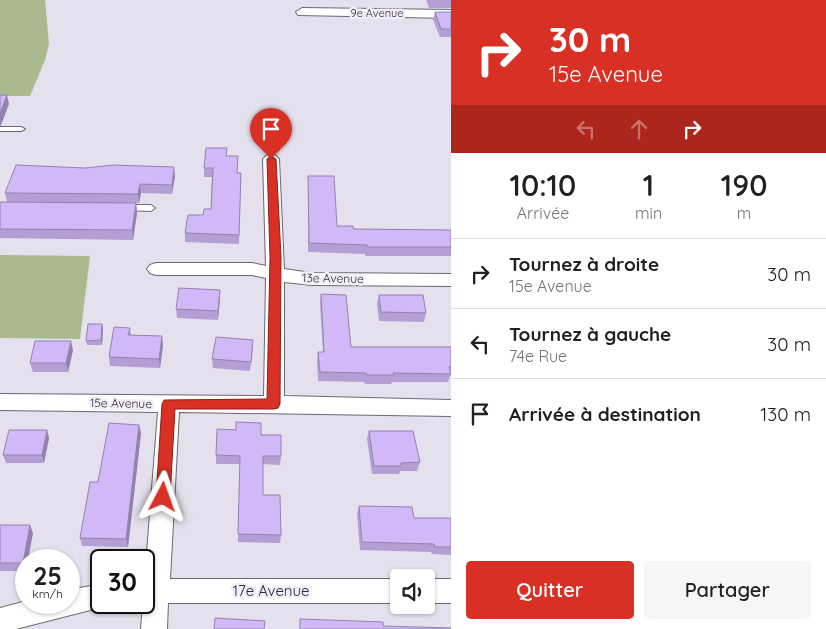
<!DOCTYPE html>
<html lang="fr">
<head>
<meta charset="utf-8">
<style>
	:root { --surface:#fff; --page:#f6f6f6; --text:#202124; --muted:#757577; --line:#e0e0e0; --accent:#d93025 }
	body { margin:0; font-family:Quicksand,sans-serif; background:var(--page); color:var(--text); height:100vh; display:flex; flex-direction:column; font-size:19px; white-space:nowrap }
	* { box-sizing:border-box; margin:0 }
	p { font-size:16px; color:var(--muted) }
	.icon { flex:none; width:28px; height:28px; fill:none; stroke:currentColor; stroke-width:2; stroke-linecap:round; stroke-linejoin:round }
	.map { position:relative; flex:1; overflow:hidden }
	.sheet { display:flex; flex-direction:column; background:var(--surface); width:375px }
	.sheet>* { flex:none }
	.guide { background:#d93025; color:#fff; overflow:hidden }
	.fabs { position:absolute; left:390px; top:569px; display:grid; gap:10px }
	.fabs a { display:grid; place-items:center; width:45px; height:45px; border-radius:5px; background:var(--surface); box-shadow:0 1px 4px #0004; font-size:25px }
	.speed { position:absolute; left:15px; top:549px; display:flex; gap:10px; font-size:25px; font-weight:700; text-align:center }
	.speed>* { display:grid; place-content:center; width:65px; height:65px; border-radius:50%; background:var(--surface); box-shadow:0 1px 4px #0004; line-height:1 }
	.speed small { font-size:12px; font-weight:400 }
	.speed .limit { border:2px solid #111; border-radius:8px; background:#fff; color:#111 }
	.pin { position:absolute; display:grid; place-items:center; width:42px; height:42px; color:#fff; margin:-51px -21px; border-radius:50% 50% 50% 0; rotate:-45deg; box-shadow:0 0 5px #0007 }
	.pin .icon { rotate:45deg }
	.me { position:absolute; width:55px; margin:-28px; rotate:4deg; stroke-linejoin:round; filter:drop-shadow(0 0 4px #0008) }
	.turn { display:flex; align-items:center; gap:18px; height:105px; padding:0 15px; font-size:22px }
	.turn .icon { width:65px; height:65px; stroke-width:2.5 }
	.turn b { display:block; font-size:35px; line-height:42px }
	.lanes { display:flex; align-items:center; height:48px; padding:0 15px; background:#0003; justify-content:center; gap:25px; direction:ltr }
	.lanes .off { opacity:.35 }
	.eta { display:flex; justify-content:space-evenly; align-items:center; height:85px; text-align:center }
	.eta b { font-size:30px; font-weight:600; line-height:35px }
	.cta { display:flex; gap:10px; margin-top:auto; padding:10px 15px }
	.cta a { flex:1; height:58px; border-radius:5px; background:var(--accent); color:#fff; font-size:20px; font-weight:600; line-height:58px; text-align:center }
	.cta a+a { background:var(--page); color:var(--text) }
	ul { padding:0; list-style:none }
	li { display:flex; align-items:center; gap:15px; height:70px; padding:0 15px; border-top:1px solid var(--line) }
	li div { flex:1 }
	li b { display:block; font-size:19px }
	li em { font-style:normal }
	main { display:flex; flex:1; min-height:0 }
	.map>svg:first-child { display:block }
</style>
</head>
<body>
<main>
<div class="map">
<svg width="451" height="629" viewBox="0 0 451 629">
	<rect width="100%" height="100%" fill="#e4e0ed"/>
	<g fill="#a9bb8e">
		<path d="M0 0H45L49 44 45 60 30 96H0Z"/>
		<path d="M0 255 90 256 80 339 0 338Z"/>
	</g>
	<g fill="none" stroke-linecap="round" stroke-linejoin="round">
		<g stroke="#6b6773" stroke-width="2">
			<g id="service">
				<path d="M0 127H21L25 129 21 131H0Z"/>
				<path d="M123 205H151L155 208 151 211 120 210 119 208 120 206Z"/>
			</g>
		</g>
		<g stroke="#6b6773" stroke-width="2">
			<g id="minor">
				<path d="M302 8 451 10V18L298 15 296 12Z"/>
				<path d="M271 154 276 156 279 159 284 269 312 273 451 274V286L312 285 284 282V396L451 400V416L179 412 170 579H399V603H168L167 629H141L158 412 0 410V394L264 396 266 278 252 275H156L150 273 147 269 150 265 156 263H252L266 266 263 159 266 156Z"/>
				<rect x="426" y="579" width="25" height="24"/>
				<path d="M101 584V602H111L110 605 16 629H0V608L26 601 69 602V590Z"/>
			</g>
		</g>
		<use href="#service" fill="#fff" fill-rule="evenodd"/>
		<use href="#minor" fill="#fff" fill-rule="evenodd"/>
	</g>
	<g fill="#b49fd5">
		<path d="M426 0H451V8H429Z"/>
		<path d="M435 12H451V37H440L433 20Z"/>
		<path d="M227 156 237 173H241L239 244 185 242V233L203 215 211 209 212 177H204V168Z"/>
		<path d="M175 176 172 194 141 193 139 203H136L137 213 133 240 0 238V203L7 202 5 193Z"/>
		<path d="M308 176 337 226 353 229 451 230V256H365V254L308 252Z"/>
		<path d="M220 290V299L218 320 177 318 176 309Z"/>
		<path d="M321 294 351 347H451V346V376H450L448 382H392L391 384H365L364 382 318 381 317 361 318 352H323L320 303Z"/>
		<path d="M379 295 426 313 424 322 379 321 377 304Z"/>
		<path d="M103 328 102 345H87L86 341Z"/>
		<path d="M130 328 131 335 163 345 160 368 110 366 109 357Z"/>
		<path d="M253 349 250 371 213 368 212 359Z"/>
		<path d="M73 350 68 372H33L30 363Z"/>
		<path d="M139 425 141 433 128 547 82 546 80 538 98 482Z"/>
		<path d="M47 430 49 438 44 463H6L3 455Z"/>
		<path d="M369 431 420 462 417 471H400L399 474H372L367 439Z"/>
		<path d="M261 435 281 456 280 465 263 464V495L281 535 280 543 238 542 240 464H216V455Z"/>
		<path d="M359 506 414 518H451V555L432 554 431 552 360 550 357 514Z"/>
		<path d="M0 525 33 533 26 560V571H0Z"/>
	</g>
	<g fill="#9282ae">
		<path d="M7 95 9 104 1 125 0 126V113Z"/>
		<path d="M174 167 175 176 172 194V185Z"/>
		<path d="M140 184 141 193 139 203 138 194Z"/>
		<path d="M136 203 137 213 133 240 132 230Z"/>
		<path d="M220 290V299L218 320V311Z"/>
		<path d="M102 324 103 328 102 345 101 340Z"/>
		<path d="M162 336 163 345 160 368 159 359Z"/>
		<path d="M71 341 73 350 68 372 66 363Z"/>
		<path d="M139 425 141 433 128 547 126 539Z"/>
		<path d="M47 430 49 438 44 463 42 455Z"/>
		<path d="M30 525 33 533 28 560H26V570L23 563Z"/>
	</g>
	<g fill="#d1b9f8" stroke="#9282ae">
		<path d="M435 12H451V29H441Z"/>
		<path d="M0 95H7L0 113Z"/>
		<path d="M206 148H227L226 156H238L237 173H241L239 235 185 233 188 215H203L204 209H211L213 168H204Z"/>
		<path d="M16 165 85 168 113 165 174 167 172 185 140 184 138 194 5 193Z"/>
		<path d="M308 176H334L337 226H353V229L451 230V247H367V245L309 243Z"/>
		<path d="M0 202 136 203 132 230 0 229Z"/>
		<path d="M179 288 220 290 218 311 176 309Z"/>
		<path d="M321 294 346 295 351 347H451V367H449L451 374 393 373 394 375H367L366 373 320 372 318 352H324Z"/>
		<path d="M379 295H423L426 313 381 312Z"/>
		<path d="M88 324H102L101 340 86 341Z"/>
		<path d="M114 327 130 328 128 335 162 336 159 359 109 357Z"/>
		<path d="M216 337 253 340 251 362 212 359Z"/>
		<path d="M35 341H71L66 363H30Z"/>
		<path d="M236 422 261 423V435H281V456H263V495H280L281 535 238 534 240 456 216 455 217 429 236 430Z"/>
		<path d="M109 423 139 425 126 539 80 538 90 482H98Z"/>
		<path d="M9 430H47L42 455H3Z"/>
		<path d="M369 431H413L420 462 401 463V466H374Z"/>
		<path d="M359 506 412 507 414 518H451V547H435L434 544 362 542Z"/>
		<path d="M0 525H30L23 563H0Z"/>
		<path d="M215 618 265 621 264 629H214Z"/>
		<path d="M300 619 383 622V626L451 628V629H300Z"/>
	</g>
	<path fill="#d93025" stroke="#8d1f18" d="M271 156 276 159 281 257 280 404 278 408 274 409H175L170 497 168 501 163 503 158 501 156 497 162 404 164 400 267 399 270 257 267 159Z"/>
	<g text-anchor="middle" dominant-baseline="central" stroke-width="5" stroke-linejoin="round" paint-order="stroke">
		<g font-size="11" fill="#2e2c31" stroke="#f2edfa">
			<text x="377" y="13">9e Avenue</text>
		</g>
		<g font-size="12" fill="#2e2c31" stroke="#f2edfa">
			<text transform="translate(333 278) rotate(1)">13e Avenue</text>
			<text transform="translate(121 403) rotate(1)">15e Avenue</text>
		</g>
		<g font-size="15" fill="#2e2c31" stroke="#f2edfa">
			<text x="271" y="590">17e Avenue</text>
		</g>
	</g>
</svg>
<div class="fabs">
<a><svg class="icon" aria-label="sound" viewBox="0 0 24 24"><path d="M4 9h4l5-4v14l-5-4H4zM17 9q2 3 0 6"/></svg></a>
</div>
<div class="speed"><div>25<small>km/h</small></div><div class="limit">30</div></div>
<div class="pin" style="left:271px;top:159px;background:#d93025"><svg class="icon" aria-label="arrive" viewBox="0 0 24 24"><path d="M6 21V4h12l-3 4 3 4H6"/></svg></div>
<svg class="me" style="left:163px;top:497px" viewBox="-20 -20 40 40"><path d="M0-17L14 15 0 8-14 15z" fill="#d93025" stroke="#fff" stroke-width="4"/></svg>
</div>
<section class="sheet">
<div class="guide">
<div class="turn"><svg class="icon" aria-label="right" viewBox="0 0 24 24"><path d="M7 20v-9h11M14 6l5 5-5 5"/></svg><div><b>30 m</b>15e Avenue</div></div>
<div class="lanes"><svg class="icon off" aria-label="left" viewBox="0 0 24 24"><path d="M17 20v-9H6M10 6l-5 5 5 5"/></svg><svg class="icon off" aria-label="ahead" viewBox="0 0 24 24"><path d="M12 20V5M6 11l6-6 6 6"/></svg><svg class="icon" aria-label="right" viewBox="0 0 24 24"><path d="M7 20v-9h11M14 6l5 5-5 5"/></svg></div>
</div>
<div class="eta">
<div><b>10:10</b><p>Arrivée</p></div>
<div><b>1</b><p>min</p></div>
<div><b>190</b><p>m</p></div>
</div>
<ul>
<li><svg class="icon" aria-label="right" viewBox="0 0 24 24"><path d="M7 20v-9h11M14 6l5 5-5 5"/></svg><div><b>Tournez à droite</b><p>15e Avenue</p></div><em>30 m</em></li>
<li><svg class="icon" aria-label="left" viewBox="0 0 24 24"><path d="M17 20v-9H6M10 6l-5 5 5 5"/></svg><div><b>Tournez à gauche</b><p>74e Rue</p></div><em>30 m</em></li>
<li><svg class="icon" aria-label="arrive" viewBox="0 0 24 24"><path d="M6 21V4h12l-3 4 3 4H6"/></svg><div><b>Arrivée à destination</b></div><em>130 m</em></li>
</ul>
<div class="cta"><a>Quitter</a><a>Partager</a></div>
</section>
</main>
</body>
</html>
